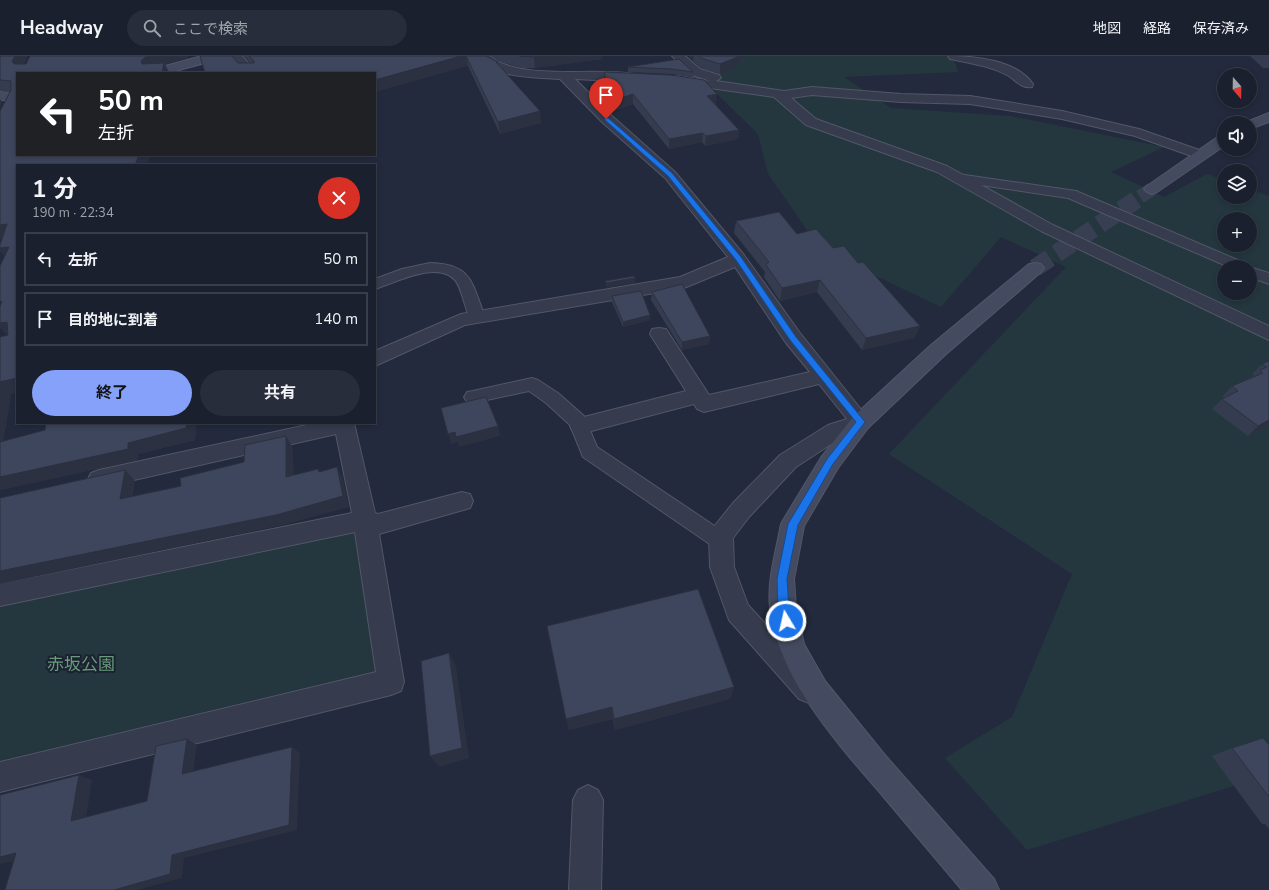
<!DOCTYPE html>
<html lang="ja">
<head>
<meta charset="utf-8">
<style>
	:root { --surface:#1a202e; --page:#272d3a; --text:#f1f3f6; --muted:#9fa3aa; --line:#383e4a; --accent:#85a1fa }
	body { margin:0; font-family:"Nunito Sans","Noto Sans JP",sans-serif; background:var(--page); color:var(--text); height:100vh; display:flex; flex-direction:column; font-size:15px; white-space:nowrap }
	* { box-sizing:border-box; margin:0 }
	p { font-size:13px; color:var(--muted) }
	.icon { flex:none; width:22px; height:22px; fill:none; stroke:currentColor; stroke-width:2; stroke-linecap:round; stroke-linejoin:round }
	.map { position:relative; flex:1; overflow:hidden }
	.side { position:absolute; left:16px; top:108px; width:360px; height:260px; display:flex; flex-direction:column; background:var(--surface); border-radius:0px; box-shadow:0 2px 6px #0003,0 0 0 1px var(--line) }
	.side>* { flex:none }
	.guide { position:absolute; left:16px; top:16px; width:360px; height:84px; border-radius:0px; box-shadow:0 2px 6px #0003,0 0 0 1px var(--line); background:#202124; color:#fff; overflow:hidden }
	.needle { width:26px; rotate:160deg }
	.controls { position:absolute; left:1217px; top:12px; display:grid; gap:8px }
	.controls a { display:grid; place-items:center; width:40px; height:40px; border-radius:50%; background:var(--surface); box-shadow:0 2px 6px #0003,0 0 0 1px var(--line); font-size:20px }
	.pin { position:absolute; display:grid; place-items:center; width:34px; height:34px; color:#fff; margin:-41px -17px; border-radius:50% 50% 50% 0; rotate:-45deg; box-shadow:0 0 4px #0007 }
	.pin .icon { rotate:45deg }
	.me { position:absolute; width:44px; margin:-22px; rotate:351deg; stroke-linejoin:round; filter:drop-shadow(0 0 3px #0008) }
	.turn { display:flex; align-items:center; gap:14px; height:84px; padding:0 16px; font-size:18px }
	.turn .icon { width:52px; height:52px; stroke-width:2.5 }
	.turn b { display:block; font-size:28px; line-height:34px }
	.round { display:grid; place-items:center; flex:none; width:42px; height:42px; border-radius:21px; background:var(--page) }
	.head { display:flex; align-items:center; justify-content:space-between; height:68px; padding:0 16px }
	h1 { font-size:24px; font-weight:700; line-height:30px }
	.primary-button { display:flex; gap:8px; margin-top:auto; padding:8px 16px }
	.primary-button a { flex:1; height:46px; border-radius:24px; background:var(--accent); color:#111; font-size:16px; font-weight:700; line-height:46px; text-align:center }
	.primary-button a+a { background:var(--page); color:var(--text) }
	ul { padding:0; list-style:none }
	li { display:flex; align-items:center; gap:12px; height:54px; margin:0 8px 6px; padding:0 8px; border:2px solid var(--line); border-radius:0px }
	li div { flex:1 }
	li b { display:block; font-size:15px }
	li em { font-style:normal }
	header { display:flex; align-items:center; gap:24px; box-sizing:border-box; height:56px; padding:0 20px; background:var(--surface); border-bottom:1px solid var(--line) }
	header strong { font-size:19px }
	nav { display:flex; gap:22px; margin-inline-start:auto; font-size:14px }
	.search { width:280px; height:36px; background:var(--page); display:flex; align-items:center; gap:10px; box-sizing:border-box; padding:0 14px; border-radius:22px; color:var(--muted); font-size:15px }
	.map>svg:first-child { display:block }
</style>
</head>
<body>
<header>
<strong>Headway</strong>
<div class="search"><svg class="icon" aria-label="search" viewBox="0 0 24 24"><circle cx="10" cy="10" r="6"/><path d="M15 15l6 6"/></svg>ここで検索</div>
<nav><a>地図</a><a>経路</a><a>保存済み</a></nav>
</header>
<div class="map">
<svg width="1269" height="834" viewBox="0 0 1269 834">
	<rect width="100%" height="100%" fill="#232a3d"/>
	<g fill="#24373e" fill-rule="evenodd">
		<path d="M688 0H953L958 16 844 21 891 52 1011 60 1164 91 1111 116 1164 141 1207 118 1224 124V141H1250V133L1269 140V750L1250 725 1027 794 945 702 1012 661 1072 518 889 398 1066 211 1001 181 941 251 821 194 768 118 758 78 716 37 698 9ZM1224 163H1250V189H1224ZM1224 211H1250V237H1224Z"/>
		<path d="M358 472 375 615 0 705V547Z"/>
	</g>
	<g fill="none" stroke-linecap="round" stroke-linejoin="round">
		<path stroke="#383f52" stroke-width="14" stroke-dasharray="14 7" stroke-linecap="butt" d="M1140 141 1152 133"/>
		<path stroke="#383f52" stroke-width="18" stroke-dasharray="18 8" stroke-linecap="butt" d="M1035 212 1142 140"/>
		<g stroke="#525768" stroke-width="2">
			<g id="lane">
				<path d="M958 118 1076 135 1247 208 1249 211 1269 217V228L1250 221V211H1229L1068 142 953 125 951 122 953 119Z"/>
				<path d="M430 207C473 208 472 228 485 261L483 265 477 266 471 265C465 254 462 232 455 224 437 204 395 227 375 233V223L402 213Z"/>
				<path d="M532 322 538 324 558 337 584 360 597 391 728 479 731 485 728 491 721 494 714 491 583 401 570 369 546 347 529 335 473 347 467 346 464 341 467 336 473 335Z"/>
			</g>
		</g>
		<g stroke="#525768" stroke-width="2">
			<g id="street">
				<path d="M229 0H242L257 17H244Z"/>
				<path d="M477 0H490C520 26 601 10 639 19L641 22 639 25 635 26 575 23 612 60 675 116 744 199 800 277 871 366 868 372 842 381 796 411 749 461 733 482 734 511 748 549 819 625 823 634 819 643 809 647 799 643 729 564 710 511 709 479 713 472 733 447 780 399 828 369 847 363 819 328 704 356 697 353 694 348 580 378 573 376 570 370 573 364 580 362 686 335 650 278 652 273 659 272 666 273 709 339 810 316 786 287 735 211 684 232 465 269 375 310V295L461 258 680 221 728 201 665 122 602 66 560 23C535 21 493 23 477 0Z"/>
				<path d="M672 0H685L700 13 719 19 721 22 716 25 784 35 812 31 901 38 970 40 1062 55 1139 73 1205 96 1207 99 1205 102 1200 103 1135 80 1062 63 970 48 901 46 812 39 791 42 816 63 947 110 1053 169 1269 270V284L1041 175 937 116 806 69 774 41 673 27 672 24 673 21 678 20 710 25 692 19Z"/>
				<path d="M948 0C974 0 1017 4 1033 28L1032 31C1021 33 1016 24 1007 19 990 10 969 7 950 3Z"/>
				<path d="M316 367H354L375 457 378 458 462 436 470 438 473 445 470 452 379 478 404 626 401 635 391 639 0 736V706L376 616 355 476 0 550V528L352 457 336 378 99 432 91 429 88 423 91 417 99 414Z"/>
				<path d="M588 729 598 734 603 744 601 834H569L573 744 578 734Z"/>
			</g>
		</g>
		<g stroke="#525768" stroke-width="2">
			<g id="secondary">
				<path d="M202 0H222L220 3 168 17H148L150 14Z"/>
				<path d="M0 36 17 37V45L0 44Z"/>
				<path d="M1269 57V66L1250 73V67H1244Z"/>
				<path d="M1224 79V90L1157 136 1152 138 1147 136 1144 133 1147 130 1219 80Z"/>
				<path d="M1035 207 1041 208 1044 212 1041 216 945 299 868 372 838 412 804 470 794 523 796 552 804 588 825 625 884 698 994 823 999 834H962C935 802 909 771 882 739 837 687 778 622 770 552 767 523 776 496 781 468L785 461 822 400 854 360 931 289 1029 208Z"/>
			</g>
		</g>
		<use href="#lane" fill="#363c4d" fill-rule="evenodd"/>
		<use href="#street" fill="#363c4d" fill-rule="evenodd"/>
		<use href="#secondary" fill="#444b60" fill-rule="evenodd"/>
	</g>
	<g fill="#353c50">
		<path d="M0 0H27L24 8 188 2 165 8 169 17H17V99H150L146 109H17V336L11 338 3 385 45 374 46 367H196L195 384 138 398V404L0 434 8 279 5 200 0 194V188L2 182 10 36 0 35Z"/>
		<path d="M244 0H486L498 6V9L541 67 500 78 468 10 205 17 238 7H250Z"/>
		<path d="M492 0H602V3L535 12H521L498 5Z"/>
		<path d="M694 0H741L740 9 720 18 701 12 693 5Z"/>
		<path d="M1250 0H1269V12H1263Z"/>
		<path d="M679 3 693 16V21L671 18 628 16V11Z"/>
		<path d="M605 16 716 47 715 48 739 74 738 83 705 90 702 86 669 93 633 48 610 56 605 51Z"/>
		<path d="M736 165 797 178 833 192 858 207 920 270 914 282 862 294 817 236 780 245 764 221 765 216 734 177Z"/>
		<path d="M652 236 710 280 709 288 682 294 651 244Z"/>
		<path d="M612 240 650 264 623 271 612 246Z"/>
		<path d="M1269 305V369L1248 380 1212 353 1222 343 1224 342 1222 341 1232 330 1252 321 1254 319 1252 318 1262 308Z"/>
		<path d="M547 570 734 631 730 643 615 674 613 663 569 674Z"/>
		<path d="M1269 689V773L1265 768H1262L1212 700 1232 692Z"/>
	</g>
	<g fill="#2b3141">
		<path d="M15 0H27L20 16 12 5Z"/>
		<path d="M150 0H188V2L165 8 169 17 147 16 141 5 144 2Z"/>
		<path d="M461 0H466L468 10 375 36V24Z"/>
		<path d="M540 0H602V3L535 12 534 1Z"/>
		<path d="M740 0H741L740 9 720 18V8Z"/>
		<path d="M633 38V48L610 56 609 46Z"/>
		<path d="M717 38 716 47 706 49 707 40Z"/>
		<path d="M0 43 2 46 0 52Z"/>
		<path d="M540 55 541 67 500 78 498 66Z"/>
		<path d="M739 74 738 83 705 90 706 80Z"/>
		<path d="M703 77 702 86 669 93V83Z"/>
		<path d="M139 99H150L146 109H135Z"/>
		<path d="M7 168 17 180 0 183V169Z"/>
		<path d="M9 191 8 204 0 194V192Z"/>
		<path d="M635 222V227L606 232V227Z"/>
		<path d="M820 224 817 236 780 245 782 232Z"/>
		<path d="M650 259V264L623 271V266Z"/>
		<path d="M7 266 17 277 7 279 0 272V267Z"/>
		<path d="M920 270 914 282 862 294 866 282Z"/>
		<path d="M710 280 709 288 682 294V286Z"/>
		<path d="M17 322V336L11 338 0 400V326Z"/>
		<path d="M1269 364V369L1248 380 1258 370Z"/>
		<path d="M187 367H196L195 384 138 398V404L0 434V421L128 387Z"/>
		<path d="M498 370 500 380 459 391 458 386 451 388 448 378 455 376Z"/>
		<path d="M286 380 293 392 294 432 286 421Z"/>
		<path d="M337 411 343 422 349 451 283 469 0 528V515Z"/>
		<path d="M125 414 135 425 131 454 120 443Z"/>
		<path d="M449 597 456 610 469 702 439 711 430 700Z"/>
		<path d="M734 631 730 643 615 674 614 663Z"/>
		<path d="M612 651 613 663 569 674 566 663Z"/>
		<path d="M187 683 197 689 192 724 182 718Z"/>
		<path d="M292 691 300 697 297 774 184 802 182 822 137 834H114L172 799Z"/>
		<path d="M79 719 92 724 85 769 71 765Z"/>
		<path d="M16 797 31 801 0 808V801Z"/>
	</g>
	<g fill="#3e465d" stroke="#2b3141">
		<path d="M0 0H15L12 5 14 8H26L30 0H150L144 2 141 5 142 8 164 7 162 17H17V99H139L135 109H17V322L0 326V281L8 279 7 266 0 267V251L2 245 0 246V210L9 191 0 192V189L7 168 0 169V55L11 34V25L0 24Z"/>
		<path d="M200 0H232L238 7H254V5L249 0H461L375 24V17H205Z"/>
		<path d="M466 0H486L498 6H496L540 55 498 66Z"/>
		<path d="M519 0H540L534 1Z"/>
		<path d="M699 0H740L720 8 701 2Z"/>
		<path d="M679 3 693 16 671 13 628 11Z"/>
		<path d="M605 16 671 19 704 24 717 38 707 40 739 74 706 80 703 77 669 83 633 38 609 46 605 42Z"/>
		<path d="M779 156 797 178 816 173 833 192 844 190 858 207 863 206 920 270 866 282 820 224 782 232 766 209 769 206 736 165Z"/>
		<path d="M634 220 635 222 606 227 605 225Z"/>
		<path d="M682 228 710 280 682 286 652 236Z"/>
		<path d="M641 235 650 259 623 266 612 240Z"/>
		<path d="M1269 305V364L1258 370 1222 343 1238 335 1232 330 1263 317 1260 314 1267 311 1262 308Z"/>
		<path d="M486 341 498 370 456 381 455 376 448 378 441 352Z"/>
		<path d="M46 367H187L186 372 128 387V393L0 421V386L45 374Z"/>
		<path d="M286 380V421L318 413 319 416 337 411 343 440 276 459 0 515V442L125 414 120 443 181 430 180 422 244 406 245 389Z"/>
		<path d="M698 533 734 631 614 663 612 651 566 663 547 570Z"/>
		<path d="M449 597 462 692 430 700 421 605Z"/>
		<path d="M1263 682 1269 689V741L1232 692Z"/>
		<path d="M187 683 182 718 292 691 289 769 172 799 170 818 114 834H5L16 797 0 801V739L79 719 71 765 147 745 156 690Z"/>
	</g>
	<path fill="#1a73e8" stroke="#114b97" d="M605 62H608L672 117 741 201 796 281 865 366 833 408 798 469 787 523 789 552 792 565 790 568 786 570 783 568 778 552 777 523 788 468 827 403 856 366 790 284 736 204 668 120 605 64Z"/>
	<g text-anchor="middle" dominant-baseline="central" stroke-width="4" stroke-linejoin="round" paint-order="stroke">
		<g font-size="17" fill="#689a7b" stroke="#1c2132">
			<text x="81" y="608">赤坂公園</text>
		</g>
	</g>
</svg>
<div class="controls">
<a><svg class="needle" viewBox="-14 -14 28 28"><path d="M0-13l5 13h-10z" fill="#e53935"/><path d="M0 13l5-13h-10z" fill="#9fa3aa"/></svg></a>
<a><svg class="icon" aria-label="sound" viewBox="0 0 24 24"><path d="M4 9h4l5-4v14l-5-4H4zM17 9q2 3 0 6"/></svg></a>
<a><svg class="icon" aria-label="layers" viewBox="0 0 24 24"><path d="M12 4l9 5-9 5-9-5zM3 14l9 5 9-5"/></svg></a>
<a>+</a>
<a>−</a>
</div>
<div class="pin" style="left:606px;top:63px;background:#d93025"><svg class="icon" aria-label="arrive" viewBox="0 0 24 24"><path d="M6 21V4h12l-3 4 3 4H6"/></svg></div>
<svg class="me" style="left:786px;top:565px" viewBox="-20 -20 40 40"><circle r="17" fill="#1a73e8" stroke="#fff" stroke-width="3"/><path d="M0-11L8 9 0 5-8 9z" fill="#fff"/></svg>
<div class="guide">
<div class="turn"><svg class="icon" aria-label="left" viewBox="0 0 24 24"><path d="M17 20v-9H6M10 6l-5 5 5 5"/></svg><div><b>50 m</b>左折</div></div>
</div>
<section class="side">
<div class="head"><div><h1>1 分</h1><p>190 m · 22:34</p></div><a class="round" style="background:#d93025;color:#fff"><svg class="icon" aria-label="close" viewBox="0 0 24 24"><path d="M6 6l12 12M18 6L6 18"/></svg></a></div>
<ul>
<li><svg class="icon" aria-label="left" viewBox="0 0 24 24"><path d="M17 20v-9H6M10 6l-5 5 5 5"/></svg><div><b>左折</b></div><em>50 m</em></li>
<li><svg class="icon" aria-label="arrive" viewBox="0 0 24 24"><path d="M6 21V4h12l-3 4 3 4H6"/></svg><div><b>目的地に到着</b></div><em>140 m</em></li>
</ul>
<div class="primary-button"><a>終了</a><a>共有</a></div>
</section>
</div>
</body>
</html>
